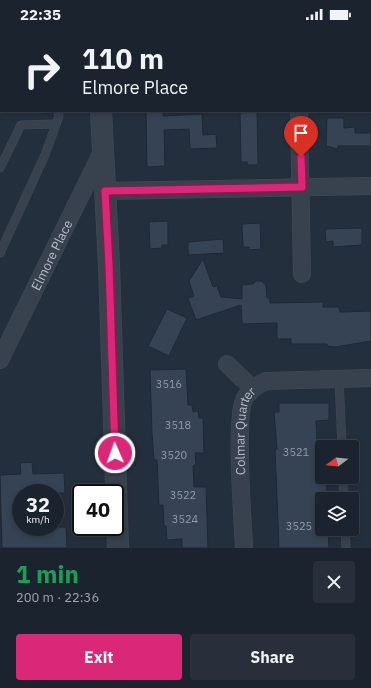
<!DOCTYPE html>
<html lang="en">
<head>
<meta charset="utf-8">
<style>
	:root { --surface:#1b232e; --page:#282f3a; --text:#f1f3f6; --muted:#a0a4aa; --line:#39404a; --accent:#db2777 }
	body { margin:0; font-family:"IBM Plex Sans",sans-serif; background:var(--page); color:var(--text); height:100vh; display:flex; flex-direction:column; font-size:15px; white-space:nowrap }
	* { box-sizing:border-box; margin:0 }
	p { font-size:13px; color:var(--muted) }
	.icon { flex:none; width:22px; height:22px; fill:none; stroke:currentColor; stroke-width:2; stroke-linecap:round; stroke-linejoin:round }
	.map { position:relative; height:520px; overflow:hidden }
	.panel { display:flex; flex-direction:column; background:var(--surface); flex:1 }
	.panel>* { flex:none }
	.guide { position:absolute; left:0px; top:0px; width:371px; height:84px; box-shadow:0 2px 6px #0003,0 0 0 1px var(--line); background:#1b232e; color:var(--text); overflow:hidden }
	.needle { width:26px; rotate:254deg }
	.buttons { position:absolute; left:315px; top:412px; display:grid; gap:8px }
	.buttons a { display:grid; place-items:center; width:44px; height:44px; border-radius:4px; background:var(--surface); box-shadow:0 2px 6px #0003,0 0 0 1px var(--line); font-size:20px }
	.speed { position:absolute; left:12px; top:456px; display:flex; gap:8px; font-size:20px; font-weight:700; text-align:center }
	.speed>* { display:grid; place-content:center; width:52px; height:52px; border-radius:50%; background:var(--surface); box-shadow:0 2px 6px #0003,0 0 0 1px var(--line); line-height:1 }
	.speed small { font-size:10px; font-weight:400 }
	.speed .limit { border:2px solid #111; border-radius:6px; background:#fff; color:#111 }
	.pin { position:absolute; display:grid; place-items:center; width:34px; height:34px; color:#fff; margin:-41px -17px; border-radius:50% 50% 50% 0; rotate:-45deg; box-shadow:0 0 4px #0007 }
	.pin .icon { rotate:45deg }
	.me { position:absolute; width:44px; margin:-22px; rotate:358deg; stroke-linejoin:round; filter:drop-shadow(0 0 3px #0008) }
	.turn { display:flex; align-items:center; gap:14px; height:84px; padding:0 16px; font-size:18px }
	.turn .icon { width:52px; height:52px; stroke-width:2.5 }
	.turn b { display:block; font-size:28px; line-height:34px }
	.round { display:grid; place-items:center; flex:none; width:42px; height:42px; border-radius:4px; background:var(--page) }
	.overview { display:flex; align-items:center; justify-content:space-between; height:68px; padding:0 16px }
	h1 { font-size:24px; font-weight:800; line-height:30px; color:#1e9e55 }
	.cta { display:flex; gap:8px; margin-top:auto; padding:8px 16px }
	.cta a { flex:1; height:46px; border-radius:4px; background:var(--accent); color:#fff; font-size:16px; font-weight:800; line-height:46px; text-align:center }
	.cta a+a { background:var(--page); color:var(--text) }
	.status { display:flex; justify-content:space-between; align-items:center; height:28px; padding:0 20px; background:var(--surface); direction:ltr }
	.status svg { height:11px; fill:currentColor }
	.map>svg:first-child { display:block }
</style>
</head>
<body>
<div class="status"><b>22:35</b><svg viewBox="0 0 49 12"><path d="M0 12V9h3v3zM5 12V6h3v6zM10 12V3h3v9zM15 12V0h3v12zM26 1h20v11H26zM47 4h2v5h-2z"/></svg></div>
<div class="map">
<svg width="371" height="520" viewBox="0 0 371 520">
	<rect width="100%" height="100%" fill="#242f3e"/>
	<g fill="#364354" stroke="#1f2835">
		<path d="M146 83H163V88L202 86 203 107 216 106 217 120 190 121 189 101 164 102 165 138 147 139Z"/>
		<path d="M257 84 258 137H247V134H241L240 85Z"/>
		<path d="M327 90H344V100L355 99V105H371V118H338V121L326 118Z"/>
		<path d="M168 193V217H162V220L150 221 149 194Z"/>
		<path d="M260 195 261 221 249 222V219H243L242 196Z"/>
		<path d="M362 200V217L333 219V213L326 214 325 201Z"/>
		<path d="M223 211 224 225 188 227V214Z"/>
		<path d="M203 231 213 259 217 258 221 269 242 271V257L253 256 256 253H261L266 257 267 270H270V275L323 274V279H339L340 284 371 283V313L335 319 327 318V316H291V311H277V295L242 296 241 277 196 292 188 270 194 268 189 253Z"/>
		<path d="M167 281 187 290 169 328 148 318Z"/>
		<path d="M186 341 188 377H192L193 384 198 383 199 390H203L204 425H195L196 436 193 438 194 459H206L208 520H182V511L167 512 166 498H164L163 477H159L157 432H154L152 405 150 342Z"/>
		<path d="M279 375H329V392L316 393 319 447 326 449 327 465H318V494H322V501H328L329 520H279L275 421H277L274 384H279Z"/>
		<path d="M32 434 33 446 64 445 65 465H21V499H66L67 520H2L0 447 21 446 20 435Z"/>
	</g>
	<g fill="none" stroke-linecap="round" stroke-linejoin="round">
		<g stroke="#414a57" stroke-width="9">
			<g id="service">
				<path d="M0 140 21 97 56 96"/>
				<path d="M0 225 45 127 59 88 58 83"/>
				<path d="M339 350 342 419"/>
				<path d="M343 449 344 471"/>
				<path d="M345 501 346 520"/>
			</g>
		</g>
		<g stroke="#414a57" stroke-width="18">
			<g id="minor">
				<path d="M297 0V1"/>
				<path d="M299 83 302 246"/>
				<path d="M105 163 371 158"/>
				<path id="s1" d="M0 332 103 122"/>
				<path d="M227 336 253 361"/>
				<path id="s2" d="M244 520C243 493 234 388 245 370 250 362 257 357 266 353L371 350"/>
			</g>
		</g>
		<g stroke="#414a57" stroke-width="22">
			<g id="tertiary">
				<path d="M99 0V1"/>
				<path d="M101 83 109 237 118 520"/>
			</g>
		</g>
		<use href="#service" stroke="#38414e" stroke-width="8"/>
		<use href="#minor" stroke="#38414e" stroke-width="17"/>
		<use href="#tertiary" stroke="#38414e" stroke-width="21"/>
	</g>
	<g fill="none" stroke-linecap="round" stroke-linejoin="round">
		<g stroke="#8e194d" stroke-width="10">
			<path id="route" d="M115 425 109 237 105 163 302 159 301 129"/>
		</g>
		<use href="#route" stroke="#db2777" stroke-width="7"/>
	</g>
	<g text-anchor="middle" dominant-baseline="central" stroke-width="4" stroke-linejoin="round" paint-order="stroke">
		<g font-size="11" fill="#929caa">
			<text x="169" y="356">3516</text>
			<text x="178" y="397">3518</text>
			<text x="296" y="424">3521</text>
			<text x="174" y="427">3520</text>
			<text x="183" y="467">3522</text>
			<text x="185" y="491">3524</text>
			<text x="299" y="498">3525</text>
		</g>
		<g font-size="13" fill="#b4bcc9" stroke="#1d2633">
			<text stroke="none"><textPath href="#s1" startOffset="117">Elmore Place</textPath></text>
			<text stroke="none"><textPath href="#s2" startOffset="118">Colmar Quarter</textPath></text>
		</g>
	</g>
</svg>
<div class="buttons">
<a><svg class="needle" viewBox="-14 -14 28 28"><path d="M0-13l5 13h-10z" fill="#e53935"/><path d="M0 13l5-13h-10z" fill="#a0a4aa"/></svg></a>
<a><svg class="icon" aria-label="layers" viewBox="0 0 24 24"><path d="M12 4l9 5-9 5-9-5zM3 14l9 5 9-5"/></svg></a>
</div>
<div class="speed"><div>32<small>km/h</small></div><div class="limit">40</div></div>
<div class="pin" style="left:301px;top:129px;background:#d93025"><svg class="icon" aria-label="arrive" viewBox="0 0 24 24"><path d="M6 21V4h12l-3 4 3 4H6"/></svg></div>
<svg class="me" style="left:115px;top:425px" viewBox="-20 -20 40 40"><circle r="17" fill="#db2777" stroke="#fff" stroke-width="3"/><path d="M0-11L8 9 0 5-8 9z" fill="#fff"/></svg>
<div class="guide">
<div class="turn"><svg class="icon" aria-label="right" viewBox="0 0 24 24"><path d="M7 20v-9h11M14 6l5 5-5 5"/></svg><div><b>110 m</b>Elmore Place</div></div>
</div>
</div>
<section class="panel">
<div class="overview"><div><h1>1 min</h1><p>200 m · 22:36</p></div><a class="round"><svg class="icon" aria-label="close" viewBox="0 0 24 24"><path d="M6 6l12 12M18 6L6 18"/></svg></a></div>
<div class="cta"><a>Exit</a><a>Share</a></div>
</section>
</body>
</html>
